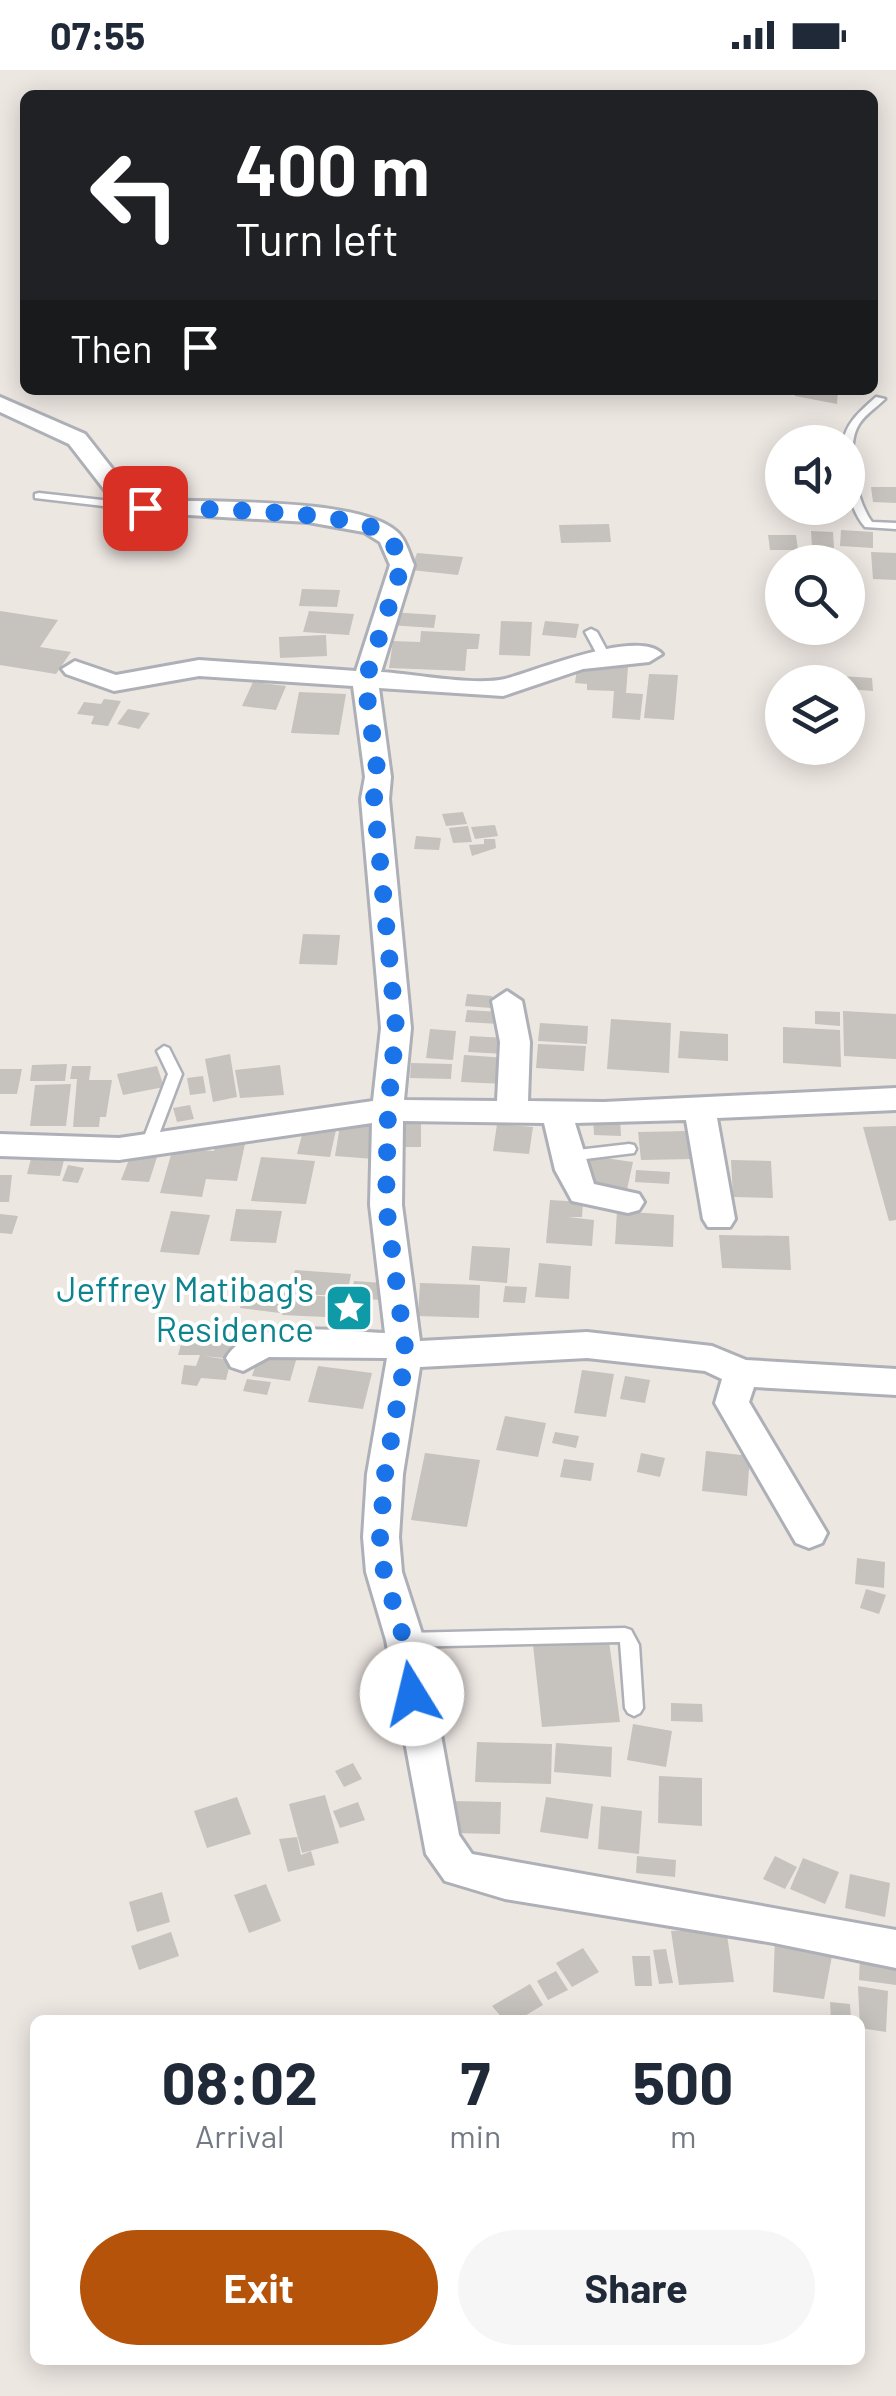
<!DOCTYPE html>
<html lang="en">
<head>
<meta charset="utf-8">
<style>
	:root { --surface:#fff; --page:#f6f6f7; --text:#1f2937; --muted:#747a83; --accent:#b45309 }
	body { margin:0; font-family:Barlow,sans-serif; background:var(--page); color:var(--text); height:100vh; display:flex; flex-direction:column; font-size:38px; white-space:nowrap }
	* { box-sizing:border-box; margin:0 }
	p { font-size:32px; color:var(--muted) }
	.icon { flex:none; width:55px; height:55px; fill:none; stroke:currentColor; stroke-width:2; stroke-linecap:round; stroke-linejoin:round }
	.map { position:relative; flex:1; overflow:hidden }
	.side { position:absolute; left:30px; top:1945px; width:835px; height:350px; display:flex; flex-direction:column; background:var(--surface); border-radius:15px; box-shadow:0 5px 25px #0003 }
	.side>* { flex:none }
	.banner { position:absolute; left:20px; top:20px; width:858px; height:305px; border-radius:15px; box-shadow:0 5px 25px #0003; background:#202124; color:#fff; overflow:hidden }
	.tools { position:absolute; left:765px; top:355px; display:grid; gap:20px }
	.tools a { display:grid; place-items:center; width:100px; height:100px; border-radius:50%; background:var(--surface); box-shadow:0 5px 25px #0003; font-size:50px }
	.pin { position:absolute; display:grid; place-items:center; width:85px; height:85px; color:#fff; margin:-42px; border-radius:20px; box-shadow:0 5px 15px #0006 }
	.me { position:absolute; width:110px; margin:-55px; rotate:351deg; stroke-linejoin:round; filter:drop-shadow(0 0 8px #0008) }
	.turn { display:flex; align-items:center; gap:35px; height:210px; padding:0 50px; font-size:45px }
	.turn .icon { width:130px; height:130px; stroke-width:2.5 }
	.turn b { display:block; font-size:70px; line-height:85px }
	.then { display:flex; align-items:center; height:95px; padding:0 50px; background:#0003; gap:20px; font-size:38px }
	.eta { display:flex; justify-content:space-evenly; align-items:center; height:170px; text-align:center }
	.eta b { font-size:60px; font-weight:700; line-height:70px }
	.button { display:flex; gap:20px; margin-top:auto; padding:20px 50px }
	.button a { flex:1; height:115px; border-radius:60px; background:var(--accent); color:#fff; font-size:40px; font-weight:700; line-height:115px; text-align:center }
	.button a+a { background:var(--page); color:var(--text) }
	.status { display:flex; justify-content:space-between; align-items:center; height:70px; padding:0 50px; background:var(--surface); direction:ltr }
	.status svg { height:28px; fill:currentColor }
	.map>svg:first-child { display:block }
</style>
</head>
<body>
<div class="status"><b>07:55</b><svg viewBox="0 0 49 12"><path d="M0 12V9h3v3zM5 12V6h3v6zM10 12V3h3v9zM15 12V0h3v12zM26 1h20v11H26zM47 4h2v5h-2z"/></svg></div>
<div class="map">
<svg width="896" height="2326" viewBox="0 0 896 2326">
	<rect width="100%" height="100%" fill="#ede7e2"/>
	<g fill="#c6c2bd">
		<path d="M796 320H838L837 334 795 326Z"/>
		<path d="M871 417H896V433L873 432Z"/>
		<path d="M609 454 611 472 561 473 559 455Z"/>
		<path d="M841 460 873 462V478L840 476Z"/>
		<path d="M811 461 833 462 834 478 812 477Z"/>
		<path d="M768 465H796L798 480H770Z"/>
		<path d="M871 482 896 483V510L873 509Z"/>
		<path d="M417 483 463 487 458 505 411 500Z"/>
		<path d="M302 519 340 520 337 537 299 536Z"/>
		<path d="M0 541 58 550 40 577 71 582 56 604 0 595Z"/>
		<path d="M309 541 354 544 349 565 303 562Z"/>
		<path d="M391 542 436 545 434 558 389 555Z"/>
		<path d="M501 551 532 552 530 586 499 585Z"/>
		<path d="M545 551 579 554 576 568 542 565Z"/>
		<path d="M421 561 480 564 478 579H467L465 601 389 598 393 571 420 572Z"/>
		<path d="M326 565 327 586 280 588 279 567Z"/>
		<path d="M589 595 628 597 626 623 643 624 640 650 612 648 614 621 587 620V614L575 613 577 599 588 600Z"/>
		<path d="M649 604 678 605 674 650 644 648Z"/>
		<path d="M826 605 872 608 873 621 848 619V612H826Z"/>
		<path d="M253 612 286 616 276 640 242 636Z"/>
		<path d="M299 622 346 624 339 665 291 663Z"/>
		<path d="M104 629 121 631 108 656 91 654 94 646 77 644 84 632 101 634Z"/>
		<path d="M128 639 150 643 139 659 117 654Z"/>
		<path d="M463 742 467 754 446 756 442 744Z"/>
		<path d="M495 755 498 766 475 769 471 757Z"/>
		<path d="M468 756 472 772 453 773 449 758Z"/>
		<path d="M416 766 441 768 439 780 414 779Z"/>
		<path d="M484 769H495L496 778 472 786 469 775 484 774Z"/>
		<path d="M303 864 340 865 337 895 299 894Z"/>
		<path d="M467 924 492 926 491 938 465 936Z"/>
		<path d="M467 940 500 942 499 954 465 952Z"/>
		<path d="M815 941 840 942V956L815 954Z"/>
		<path d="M843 941 896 944V989L844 986Z"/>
		<path d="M611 949 671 953 669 1003 607 999Z"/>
		<path d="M540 953 588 956 587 974 538 971Z"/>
		<path d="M783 957 840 960 841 997 783 993Z"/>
		<path d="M430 959 456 961 453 990 426 988Z"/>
		<path d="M680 961 728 964V991L678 988Z"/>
		<path d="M470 966 506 968 505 984 468 982Z"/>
		<path d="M538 974 586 976 584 1001 536 998Z"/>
		<path d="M230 984 237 1027 213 1032 205 989Z"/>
		<path d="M464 985 508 988 505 1014 461 1012Z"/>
		<path d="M411 993 452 994 451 1009 410 1008Z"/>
		<path d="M67 994 65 1011H30L32 995Z"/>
		<path d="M280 995 284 1025 240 1028 235 1000Z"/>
		<path d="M72 996H91L89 1010H112L106 1047H100L99 1057H73L77 1009H70Z"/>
		<path d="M157 996 164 1017 123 1025 117 1004Z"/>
		<path d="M0 999H22L17 1024H0Z"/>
		<path d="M203 1006 206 1023 190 1025 187 1008Z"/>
		<path d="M71 1014 66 1056H30L35 1015Z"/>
		<path d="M190 1035 194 1049 177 1052 173 1038Z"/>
		<path d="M593 1047 620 1048 621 1066 594 1065Z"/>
		<path d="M341 1049 379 1052 374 1089 335 1086Z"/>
		<rect x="397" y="1050" width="24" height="27"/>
		<path d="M497 1054 533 1057 529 1084 493 1081Z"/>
		<path d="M896 1056V1150L889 1151 863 1057Z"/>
		<path d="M304 1057 336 1060 330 1087 297 1084Z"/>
		<path d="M690 1061 693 1089 641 1090 638 1062Z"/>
		<path d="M216 1073 245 1074 237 1111 206 1109 202 1127 160 1123 173 1078 214 1081Z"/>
		<path d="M33 1081 66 1082 60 1106 27 1104Z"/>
		<path d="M132 1082 158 1084 149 1112 121 1110Z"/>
		<path d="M591 1086 633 1092 626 1124 583 1118Z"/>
		<path d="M261 1087 315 1091 306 1134 251 1131Z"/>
		<path d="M731 1090 771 1091 773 1128 733 1127Z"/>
		<path d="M68 1095 84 1098 78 1113 62 1111Z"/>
		<path d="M636 1100 670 1102 669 1114 635 1112Z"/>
		<path d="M0 1105H12L9 1132H0Z"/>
		<path d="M550 1130 583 1132 582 1147H568L594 1150 592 1176 546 1173Z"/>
		<path d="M236 1139 282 1141 276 1173 230 1171Z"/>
		<path d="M171 1141 210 1145 199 1185 160 1182Z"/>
		<path d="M617 1141 674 1145 673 1177 615 1174Z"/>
		<path d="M0 1144 18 1146 12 1164 0 1163Z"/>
		<path d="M719 1165 789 1166 791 1200 722 1198Z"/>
		<path d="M472 1176 510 1178 507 1213 469 1210Z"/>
		<path d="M539 1193 571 1196 569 1229 535 1227Z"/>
		<path d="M295 1200 351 1204 347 1225H304L350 1228 347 1248 282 1245Z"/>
		<path d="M354 1211 384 1213 382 1230 351 1228Z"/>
		<path d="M420 1213 480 1215 479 1248 418 1246Z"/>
		<path d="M505 1216 527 1217 525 1233 503 1232Z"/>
		<path d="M246 1218 286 1223 280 1243 240 1238Z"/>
		<path d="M186 1257 240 1263 234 1289 203 1286 231 1290 226 1310 201 1308 197 1316 181 1314 184 1295 196 1296 200 1285H178Z"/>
		<path d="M260 1282 297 1287 290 1311 252 1306Z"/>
		<path d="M318 1296 372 1303 363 1339 308 1332Z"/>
		<path d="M582 1300 614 1304 606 1347 574 1343Z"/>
		<path d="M625 1306 650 1310 645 1333 620 1329Z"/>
		<path d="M247 1309 271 1312 267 1325 243 1321Z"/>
		<path d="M505 1346 546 1353 538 1387 496 1380Z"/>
		<path d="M555 1362 579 1366 576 1378 552 1373Z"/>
		<path d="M706 1381 750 1386 747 1426 702 1421Z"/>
		<path d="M425 1383 480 1390 467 1457 411 1450Z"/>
		<path d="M641 1383 665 1388 660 1407 637 1402Z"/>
		<path d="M564 1389 594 1393 591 1411 560 1407Z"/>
		<path d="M857 1488 885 1492 884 1518 855 1514Z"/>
		<path d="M866 1519 886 1525 879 1544 860 1538Z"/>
		<path d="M609 1571 620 1652 542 1657 533 1575Z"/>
		<path d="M671 1633 702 1634 703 1652 671 1651Z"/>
		<path d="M633 1654 672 1661 666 1697 627 1690Z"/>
		<path d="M477 1672 552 1674 551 1714 475 1712Z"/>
		<path d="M556 1673 612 1677 611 1707 554 1702Z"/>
		<path d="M353 1693 362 1709 344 1717 335 1701Z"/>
		<path d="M659 1706 702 1708V1756L658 1753Z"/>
		<path d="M325 1725 339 1773 302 1783 289 1734Z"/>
		<path d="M237 1727 251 1764 207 1778 194 1741Z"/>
		<path d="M546 1727 593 1734 588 1769 540 1762Z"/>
		<path d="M451 1731 501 1732 500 1764 450 1763Z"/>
		<path d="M358 1732 365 1750 340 1758 333 1741Z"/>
		<path d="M601 1736 642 1741 639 1784 598 1779Z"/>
		<path d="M297 1767 301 1785 311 1781 315 1795 288 1802 279 1769Z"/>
		<path d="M637 1786 676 1790 675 1807 636 1803Z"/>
		<path d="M775 1786 797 1797 785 1819 763 1809Z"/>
		<path d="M803 1788 839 1802 825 1834 790 1819Z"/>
		<path d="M850 1804 890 1813 885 1847 845 1838Z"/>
		<path d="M266 1814 281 1851 249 1863 234 1825Z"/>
		<path d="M162 1822 170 1852 137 1862 129 1832Z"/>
		<path d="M726 1858 734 1912 679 1915 671 1861Z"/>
		<path d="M171 1862 179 1886 139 1900 131 1876Z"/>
		<path d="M775 1867 834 1875 824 1929 773 1922Z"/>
		<path d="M583 1878 599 1902 572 1917 556 1893Z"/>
		<path d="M666 1879 673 1913 659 1914 653 1880Z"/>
		<path d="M632 1886H650L652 1916H635Z"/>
		<path d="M860 1887 896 1891V1915L859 1910Z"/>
		<path d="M556 1901 568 1920 548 1930 537 1911Z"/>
		<path d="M530 1914 543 1935 518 1950H504L492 1936Z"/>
		<path d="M858 1916 888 1921 886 1962 860 1958Z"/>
		<path d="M830 1932 850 1934 851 1950H831Z"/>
	</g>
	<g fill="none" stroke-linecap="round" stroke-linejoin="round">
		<g stroke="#aeb0b7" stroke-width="5">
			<g id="lane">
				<path d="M876 327 885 329C876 338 862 346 857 358 846 381 857 432 872 452L896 453V459L865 457C844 432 848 403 848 372H843C847 351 861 341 876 327Z"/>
				<path d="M39 423 129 433 134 436 129 439 35 428V424Z"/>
				<path d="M591 559 597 562 611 588 609 590H601L599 588 585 562Z"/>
				<path d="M164 976 169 978 182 1004 155 1075 148 1080 141 1075 168 1004 157 981Z"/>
				<path d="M629 1074 634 1075 636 1079 634 1083 569 1091 562 1086 569 1081Z"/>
				<path d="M625 1558 631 1560 639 1575 643 1638 640 1643 634 1646 628 1643 625 1638 620 1572 405 1577 399 1575 396 1570 399 1565 405 1563Z"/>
			</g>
		</g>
		<g stroke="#aeb0b7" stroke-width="6">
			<path id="street" d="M0 327 85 364 136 429C194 434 354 425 396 461 406 469 409 484 414 495L381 602C414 604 474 616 505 609 535 601 639 558 662 584L649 592 583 599 503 626 379 618 391 707 389 729 411 958 404 1030 497 1031 500 972 492 931 507 921 522 931 530 972 528 1031 604 1032 896 1018V1040L717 1048 735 1149 730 1157H708L703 1149 686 1050 575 1053 594 1114 639 1124 644 1132 639 1140 628 1143 572 1131 555 1100 544 1053 403 1051 402 1135 420 1271 587 1262 712 1276 746 1290 896 1299V1325L754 1317 749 1332 827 1463 822 1473 809 1478 796 1473 715 1333 722 1309 705 1301 587 1288 420 1297 403 1404 399 1467 402 1502 424 1570 459 1765 472 1784 896 1860V1898L774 1873 505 1829 445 1811 426 1784 386 1570 366 1502 363 1467 367 1404 387 1288 269 1287 243 1301 231 1297 226 1288C249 1246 343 1262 385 1263L370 1135 372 1053 119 1090 0 1086V1064L119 1068 373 1031 381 958 361 729 365 707 353 616 199 606 114 621 66 604 62 599 75 591 116 605 199 590 356 601 390 495 380 472 364 462 308 452 121 441 69 374 0 342Z"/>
		</g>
		<use href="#lane" fill="#fff" fill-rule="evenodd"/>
		<use href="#street" fill="#fff" fill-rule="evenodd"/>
	</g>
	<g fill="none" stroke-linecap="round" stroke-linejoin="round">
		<path stroke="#1a73e8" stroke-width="18" stroke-dasharray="0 32.4" d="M145 438C187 439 365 439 389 467 395 474 397 487 402 495L365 612 378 706 374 728 396 958 388 1040 386 1135 406 1285 385 1404 380 1467 384 1502 404 1570 412 1624"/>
	</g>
	<defs>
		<g id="sight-square" transform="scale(2.5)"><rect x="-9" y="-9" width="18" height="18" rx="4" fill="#0f9aa8" stroke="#fff"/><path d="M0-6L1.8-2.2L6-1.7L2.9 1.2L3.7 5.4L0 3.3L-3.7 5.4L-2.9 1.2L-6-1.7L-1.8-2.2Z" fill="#fff"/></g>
	</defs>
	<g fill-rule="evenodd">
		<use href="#sight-square" x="349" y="1238"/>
	</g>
	<g text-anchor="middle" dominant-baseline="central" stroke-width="8" stroke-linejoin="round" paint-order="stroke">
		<g font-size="35" fill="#0d838f" stroke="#fff" text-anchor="end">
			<text x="314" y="1218">Jeffrey Matibag's<tspan x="314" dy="40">Residence</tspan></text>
		</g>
	</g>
</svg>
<div class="tools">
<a><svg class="icon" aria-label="sound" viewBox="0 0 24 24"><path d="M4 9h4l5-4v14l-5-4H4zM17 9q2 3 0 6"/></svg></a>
<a><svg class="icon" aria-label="search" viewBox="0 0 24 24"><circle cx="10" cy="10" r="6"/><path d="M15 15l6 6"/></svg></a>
<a><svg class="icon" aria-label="layers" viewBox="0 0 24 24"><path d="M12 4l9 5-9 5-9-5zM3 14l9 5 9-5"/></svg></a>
</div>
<div class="pin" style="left:145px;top:438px;background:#d93025"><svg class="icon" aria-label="arrive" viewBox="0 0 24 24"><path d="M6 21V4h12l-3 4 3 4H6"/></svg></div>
<svg class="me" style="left:412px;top:1624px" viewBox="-20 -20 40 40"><circle r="19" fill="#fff"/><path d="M0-13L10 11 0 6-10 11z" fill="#1a73e8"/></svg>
<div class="banner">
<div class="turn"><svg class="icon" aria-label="left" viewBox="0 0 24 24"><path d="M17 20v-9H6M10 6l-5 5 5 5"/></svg><div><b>400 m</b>Turn left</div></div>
<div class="then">Then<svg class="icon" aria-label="arrive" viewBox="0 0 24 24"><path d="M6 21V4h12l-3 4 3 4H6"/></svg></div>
</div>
<section class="side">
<div class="eta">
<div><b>08:02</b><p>Arrival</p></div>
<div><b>7</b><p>min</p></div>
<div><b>500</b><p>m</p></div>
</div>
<div class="button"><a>Exit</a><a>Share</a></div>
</section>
</div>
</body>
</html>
